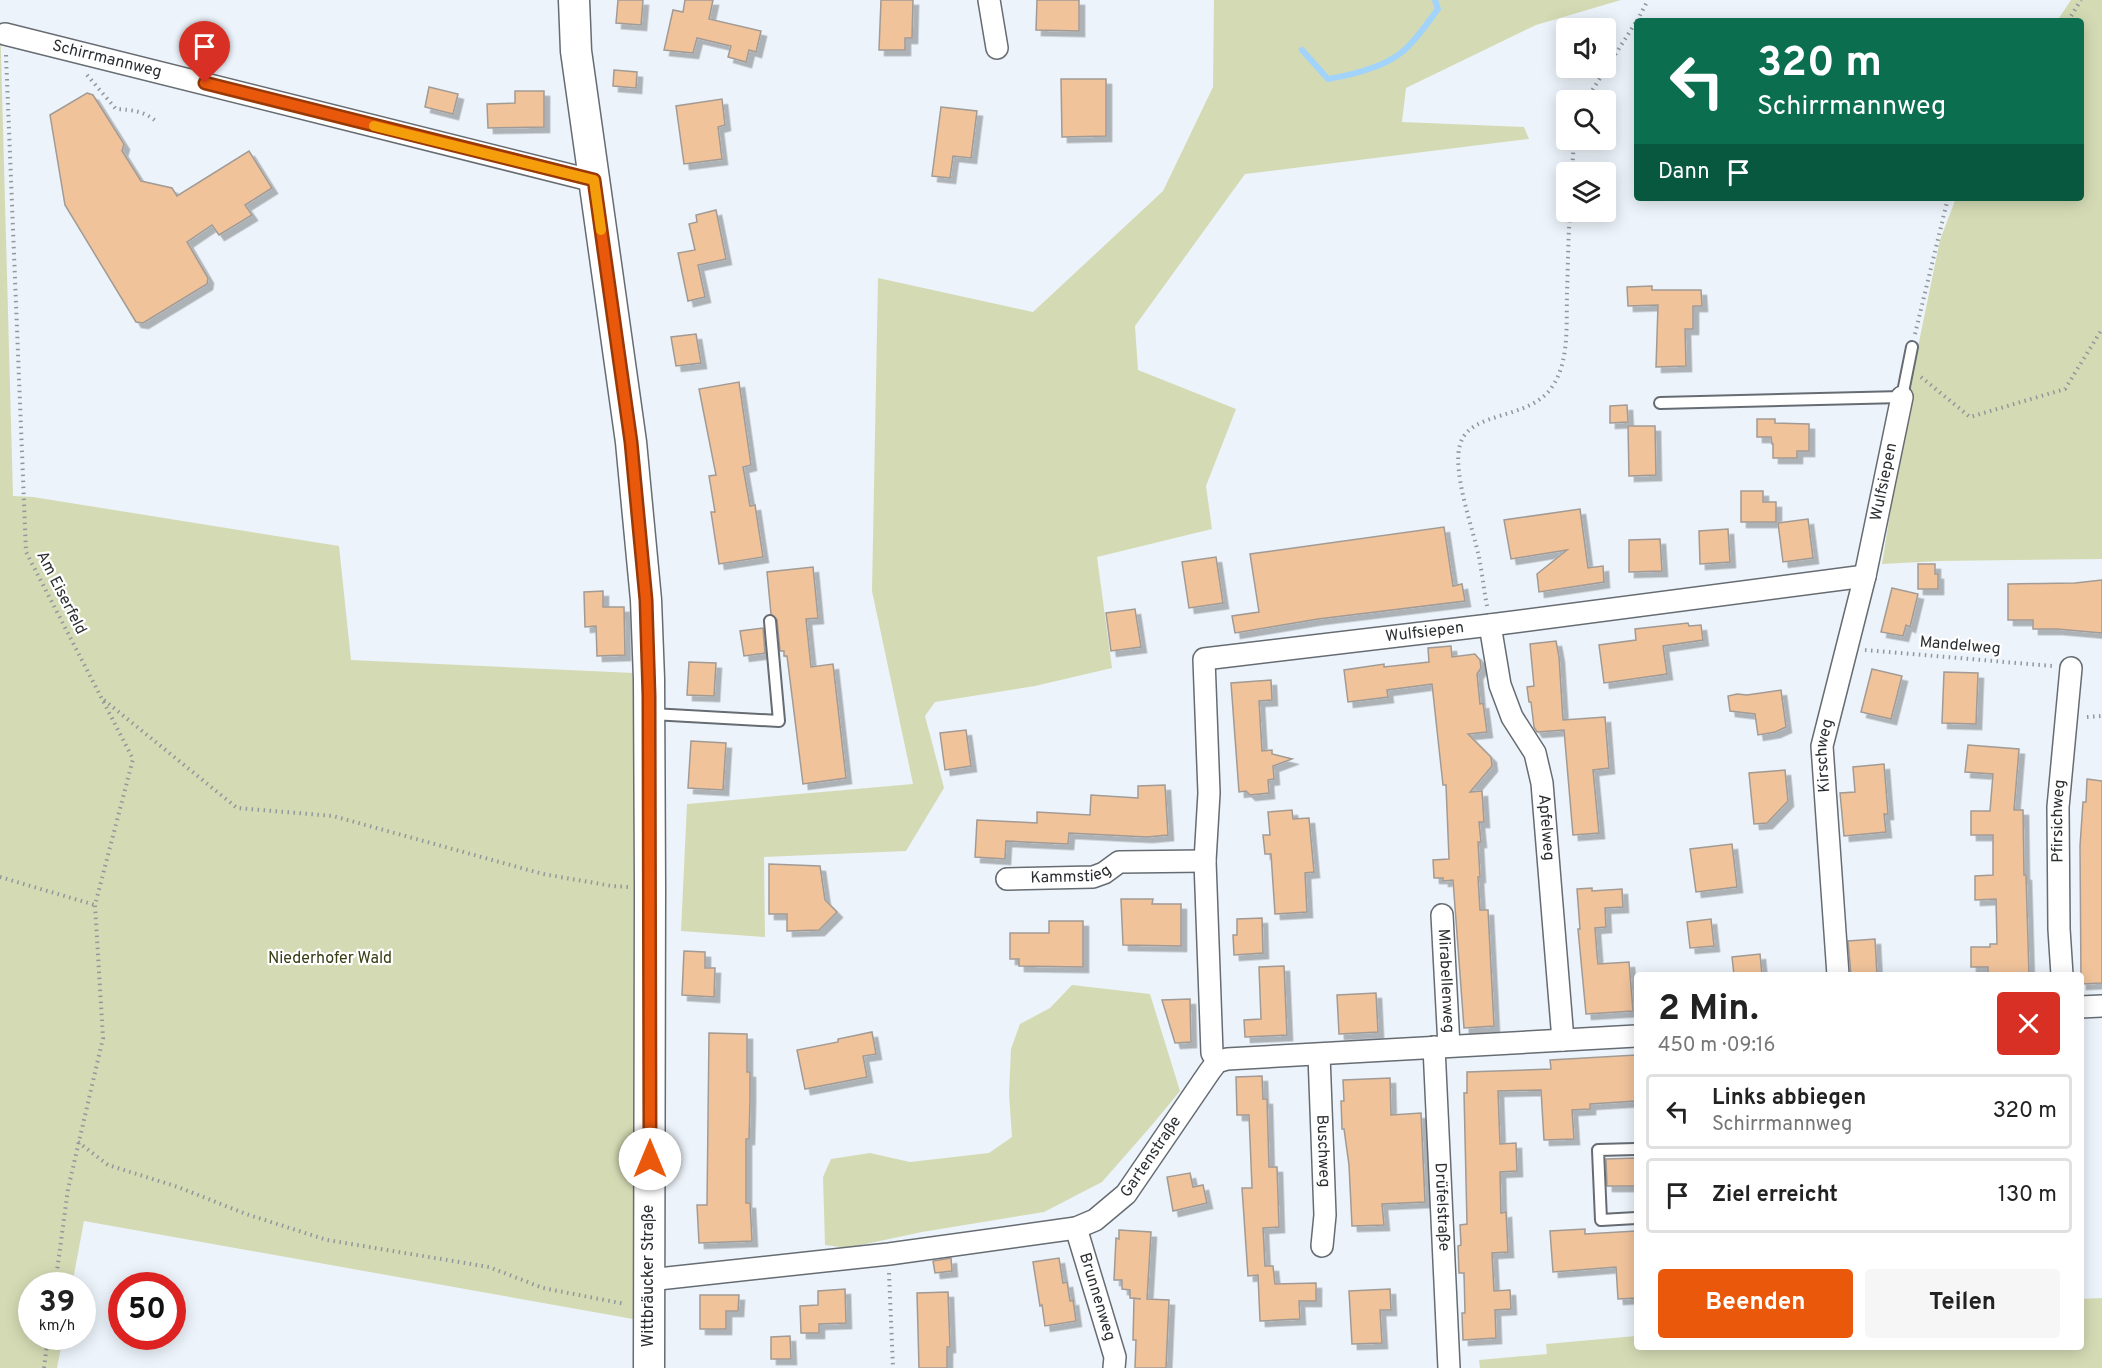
<!DOCTYPE html>
<html lang="de">
<head>
<meta charset="utf-8">
<style>
	:root { --surface:#fff; --page:#f6f6f6; --text:#222; --muted:#767676; --line:#e0e0e0; --accent:#ea580c }
	body { margin:0; font-family:Overpass,sans-serif; background:var(--page); color:var(--text); height:100vh; display:flex; flex-direction:column; font-size:22px; white-space:nowrap }
	* { box-sizing:border-box; margin:0 }
	p { font-size:20px; color:var(--muted) }
	.icon { flex:none; width:33px; height:33px; fill:none; stroke:currentColor; stroke-width:2; stroke-linecap:round; stroke-linejoin:round }
	.map { position:relative; flex:1; overflow:hidden }
	.panel { position:absolute; left:1634px; top:972px; width:450px; height:378px; display:flex; flex-direction:column; background:var(--surface); border-radius:6px; box-shadow:0 3px 15px #0003 }
	.panel>* { flex:none }
	.top-card { position:absolute; left:1634px; top:18px; width:450px; height:183px; border-radius:6px; box-shadow:0 3px 15px #0003; background:#0b6e4f; color:#fff; overflow:hidden }
	.tools { position:absolute; left:1556px; top:18px; display:grid; gap:12px }
	.tools a { display:grid; place-items:center; width:60px; height:60px; border-radius:6px; background:var(--surface); box-shadow:0 3px 15px #0003; font-size:30px }
	.speed { position:absolute; left:18px; top:1272px; display:flex; gap:12px; font-size:30px; font-weight:700; text-align:center }
	.speed>* { display:grid; place-content:center; width:78px; height:78px; border-radius:50%; background:var(--surface); box-shadow:0 3px 15px #0003; line-height:1 }
	.speed small { font-size:15px; font-weight:400 }
	.speed .limit { border:9px solid #d22; background:#fff; color:#111 }
	.pin { position:absolute; display:grid; place-items:center; width:51px; height:51px; color:#fff; margin:-62px -26px; border-radius:50% 50% 50% 0; rotate:-45deg; box-shadow:0 0 6px #0007 }
	.pin .icon { rotate:45deg }
	.me { position:absolute; width:66px; margin:-33px; rotate:0deg; stroke-linejoin:round; filter:drop-shadow(0 0 4px #0008) }
	.turn { display:flex; align-items:center; gap:21px; height:126px; padding:0 24px; font-size:27px }
	.turn .icon { width:78px; height:78px; stroke-width:2.5 }
	.turn b { display:block; font-size:42px; line-height:51px }
	.then { display:flex; align-items:center; height:57px; padding:0 24px; background:#0003; gap:12px; font-size:22px }
	.round { display:grid; place-items:center; flex:none; width:63px; height:63px; border-radius:6px; background:var(--page) }
	.overview { display:flex; align-items:center; justify-content:space-between; height:102px; padding:0 24px }
	h1 { font-size:36px; font-weight:700; line-height:45px }
	.primary-button { display:flex; gap:12px; margin-top:auto; padding:12px 24px }
	.primary-button a { flex:1; height:69px; border-radius:6px; background:var(--accent); color:#fff; font-size:24px; font-weight:700; line-height:69px; text-align:center }
	.primary-button a+a { background:var(--page); color:var(--text) }
	ul { padding:0; list-style:none }
	li { display:flex; align-items:center; gap:18px; height:75px; margin:0 12px 9px; padding:0 12px; border:3px solid var(--line); border-radius:6px }
	li div { flex:1 }
	li b { display:block; font-size:22px }
	li em { font-style:normal }
	.map>svg:first-child { display:block }
</style>
</head>
<body>
<div class="map">
<svg width="2102" height="1368" viewBox="0 0 2102 1368">
	<defs>
		<filter id="shadow"><feDropShadow dx="5.5" dy="5.5" stdDeviation="0" flood-color="#0004"/></filter>
	</defs>
	<rect width="100%" height="100%" fill="#ecf3fa"/>
	<g fill="#d4dbb4">
		<path d="M1214 0H1621L1536 25 1406 88 1402 122 1524 127 1529 139 1245 174 1135 326 1138 370 1236 409 1206 486 1212 529 1097 557 1112 668 1035 686 935 702 925 716 944 788 906 851 764 857 765 937 681 931 687 804 913 784 872 591 878 278 1033 312 1163 191 1213 87Z"/>
		<path d="M2071 0H2102V559L1940 561 1882 564 1912 376 1940 240 1956 198H2080V21H2057Z"/>
		<path d="M0 18 13 496 33 497 339 546 351 660 634 673 633 1319 84 1221 72 1285 32 1286V1336L63 1337 57 1368H0Z"/>
		<path d="M1072 985 1150 994 1180 1091 1152 1125 1102 1182 1044 1212 922 1232 847 1248 825 1245 823 1177 831 1159 870 1153 910 1162 989 1153 1012 1137 1009 1094 1011 1049 1020 1024 1050 1008Z"/>
		<path d="M2102 1298V1368H1480L1479 1360 1547 1354 1546 1344 1636 1336V1347H2080L2081 1299Z"/>
	</g>
	<g fill="none" stroke-linecap="round" stroke-linejoin="round">
		<path stroke="#a2d3fa" stroke-width="6" d="M1302 50 1328 79C1351 75 1384 67 1402 52 1415 42 1428 22 1438 9L1435 0"/>
	</g>
	<g fill="#f0c39b" stroke="#a29b95" stroke-width="1.5" filter="url(#shadow)">
		<path d="M618 0H643L641 25 616 23Z"/>
		<path d="M685 0H713L709 19 761 31 756 52 749 50 746 62 728 57 731 46 697 38 693 53 664 50 673 10 683 12Z"/>
		<path d="M881 0H913L912 38H905V50H879Z"/>
		<path d="M1037 0H1079V31L1036 30Z"/>
		<path d="M614 70 637 72 636 88 613 86Z"/>
		<path d="M1061 79H1106V136L1062 137Z"/>
		<path d="M429 87 458 94 453 114 425 107Z"/>
		<path d="M515 91H544V127L488 128 487 104 515 103Z"/>
		<path d="M87 93 93 95 124 144 122 151 141 181 172 188 177 196 249 151 272 188 245 205 252 215 219 235 212 225 187 242 208 278 207 284 143 323 136 322 65 205 50 115Z"/>
		<path d="M722 99 725 125 718 127 722 159 684 164 676 106Z"/>
		<path d="M941 107 977 111 971 158 953 156 950 178 932 176Z"/>
		<path d="M716 210 726 259 698 265 705 297 688 301 678 253 695 250 689 224 697 222 696 215Z"/>
		<path d="M1652 286V290H1701L1702 306H1693V329H1685L1686 366 1656 367 1658 305 1628 306 1627 287Z"/>
		<path d="M696 334 701 363 676 366 671 337Z"/>
		<path d="M739 382 751 465 743 467 750 506 755 505 763 557 719 564 711 512H715L709 476 716 475 699 389Z"/>
		<path d="M1627 405 1628 422 1610 423V406Z"/>
		<path d="M1757 419H1775V423L1809 424V451H1797V458H1773V444H1772L1771 437H1757Z"/>
		<path d="M1628 426H1655L1656 475 1629 476Z"/>
		<path d="M1741 491H1763V502H1776V522H1741Z"/>
		<path d="M1580 509 1588 568 1603 566 1604 582 1539 592 1537 574 1567 550 1511 559 1504 520Z"/>
		<path d="M1808 519 1813 558 1783 562 1778 523Z"/>
		<path d="M1444 527 1453 586 1462 584 1465 601 1318 619 1235 633 1232 616 1259 612 1250 554Z"/>
		<path d="M1728 529 1730 562 1700 564 1699 531Z"/>
		<path d="M1660 539 1662 571 1629 572V540Z"/>
		<path d="M1216 557 1223 603 1189 608 1182 562Z"/>
		<path d="M1918 564H1935V574H1938V589H1918Z"/>
		<path d="M813 567 818 618 806 619 811 667 833 664 846 778 803 784 787 656H784V651H780L777 620 771 614 767 572Z"/>
		<path d="M2102 580V633L2057 629H2033V620H2008V584L2075 583Z"/>
		<path d="M1892 588 1918 594 1910 627 1906 625 1903 636 1881 632Z"/>
		<path d="M603 591V607H624L625 655 597 656 596 626 585 627 584 592Z"/>
		<path d="M1135 609 1141 647 1111 651 1106 613Z"/>
		<path d="M1688 623 1689 626 1701 625 1703 640 1663 646 1667 674 1604 683 1599 645 1636 640 1635 629Z"/>
		<path d="M763 628 765 653 744 656 740 631Z"/>
		<path d="M1556 641 1559 657 1563 720 1605 717 1609 768 1593 770 1599 833 1573 835 1564 730 1537 732 1534 727 1531 702H1529L1527 687 1534 686 1530 644Z"/>
		<path d="M1451 646 1452 657 1475 654 1480 660 1481 668 1477 674 1480 704 1483 703 1487 732 1468 734 1491 757 1492 766 1470 792 1482 791 1484 822H1479L1481 842H1478L1480 877H1478L1480 910H1488L1494 1026 1464 1028 1453 880 1443 881V878H1434L1433 860 1449 859 1446 785H1443L1432 684 1387 690 1388 697 1348 702 1344 670 1384 664V667L1429 662 1428 648Z"/>
		<path d="M689 662 716 663 714 696 687 695Z"/>
		<path d="M1872 669 1902 676 1891 719 1861 712Z"/>
		<path d="M1944 672 1978 673 1976 724 1942 723Z"/>
		<path d="M1271 680 1272 700 1259 701 1262 751 1272 750V754L1292 759 1273 766 1274 779 1268 780 1269 793 1250 795 1246 791 1239 792 1231 683Z"/>
		<path d="M1781 690 1786 727 1775 732 1758 735 1755 714 1730 711 1728 696 1737 694 1747 695Z"/>
		<path d="M966 730 971 766 945 770 940 733Z"/>
		<path d="M691 741 726 743 723 790 688 788Z"/>
		<path d="M1968 745 2019 749 2014 810H2023L2024 875H2026L2029 975H1988V967H1971V947H1990V944H1997L1996 899 1975 900V876L1993 875V835H1971V811H1990L1993 774 1965 772Z"/>
		<path d="M1884 764 1888 814H1884L1886 832 1844 836 1840 793 1855 792 1853 767Z"/>
		<path d="M1785 770 1788 801 1767 823 1754 824 1749 773Z"/>
		<path d="M2087 779 2102 781V983L2081 984 2080 846 2083 802H2086Z"/>
		<path d="M1165 785 1168 835 1147 837 1069 833 1068 844 1006 841 1005 859 975 857 977 820 1037 823V812L1090 815 1091 795 1138 798V786Z"/>
		<path d="M1292 810 1293 819 1309 818 1314 872 1305 873 1307 912 1275 914 1271 854H1265L1263 835H1270L1268 812Z"/>
		<path d="M1732 844 1737 887 1696 892 1690 849Z"/>
		<path d="M769 864 820 866 825 900 837 912 819 930 787 931V914H769Z"/>
		<path d="M1592 888V891L1622 889 1623 907 1605 908 1606 927 1595 928 1597 954 1598 964 1629 962 1633 1011 1586 1014 1578 929H1580L1577 889Z"/>
		<path d="M1121 899H1153L1152 904H1181V946L1123 945Z"/>
		<path d="M1262 918 1263 953 1234 955 1233 935H1237V919Z"/>
		<path d="M1711 919 1714 946 1690 948 1687 922Z"/>
		<path d="M1049 921H1083V967L1019 966V959H1010V933H1049Z"/>
		<path d="M1875 939 1877 975H1851L1848 941Z"/>
		<path d="M684 951 705 952V968H715L714 997 682 995Z"/>
		<path d="M1760 954 1762 975H1734L1732 957Z"/>
		<path d="M1284 966 1287 1035 1245 1037 1244 1020 1261 1019 1259 967Z"/>
		<path d="M1376 993 1378 1032 1339 1034 1337 995Z"/>
		<path d="M1190 999 1191 1042 1175 1043 1162 1000Z"/>
		<path d="M872 1032 876 1054 863 1056 867 1077 805 1089 797 1050 838 1042V1039Z"/>
		<path d="M709 1033 747 1034V1072H750V1099L749 1139H746V1203H750L752 1241 699 1243 697 1205H707Z"/>
		<path d="M1636 1055V1101L1590 1104V1109L1572 1110 1574 1139 1544 1140 1541 1090 1498 1091 1500 1144 1516 1143 1517 1171 1500 1172 1501 1213 1506 1212 1508 1252 1492 1253 1494 1291 1510 1290 1511 1309 1495 1310 1496 1338 1463 1340 1462 1313H1465L1464 1273H1459L1458 1246 1461 1245 1460 1225 1467 1224 1464 1093H1467V1072L1551 1069 1550 1060Z"/>
		<path d="M1262 1076 1263 1099H1267L1269 1167H1277L1279 1227 1263 1228 1265 1266H1273L1275 1284 1316 1283V1301H1299L1300 1319 1260 1321 1258 1275 1248 1276 1242 1188H1252L1249 1115H1237L1236 1077Z"/>
		<path d="M1390 1078 1391 1115 1421 1113 1425 1202 1382 1204 1384 1225 1352 1226 1349 1165 1344 1129H1342L1341 1101H1344L1343 1080Z"/>
		<path d="M1636 1158V1186H1607L1606 1159Z"/>
		<path d="M1190 1173 1193 1187 1203 1185 1207 1203 1173 1211 1167 1177Z"/>
		<path d="M1585 1229V1234L1636 1231V1298L1618 1299 1616 1267 1553 1272 1550 1231Z"/>
		<path d="M1119 1230 1151 1232 1147 1299 1169 1300 1166 1368H1135L1136 1340H1133L1134 1298 1141 1299 1130 1298V1290L1122 1289V1280H1114L1116 1238 1119 1239Z"/>
		<path d="M951 1258 952 1271 935 1273 933 1261Z"/>
		<path d="M1059 1258 1063 1283 1067 1282 1070 1301 1073 1300 1076 1321 1045 1326 1042 1305 1040 1306 1033 1262Z"/>
		<path d="M845 1289 846 1323 819 1324V1333H801L800 1306 818 1305V1291Z"/>
		<path d="M1390 1289 1391 1310H1380L1382 1343 1352 1344 1349 1291Z"/>
		<path d="M948 1292 950 1347H947V1368H919L917 1293Z"/>
		<path d="M700 1295H739L738 1311H726V1329H700Z"/>
		<path d="M790 1336 791 1359H771V1337Z"/>
	</g>
	<g fill="none" stroke-linecap="round" stroke-linejoin="round">
		<g stroke="#666c72" stroke-width="14">
			<g id="lane">
				<path d="M1660 403 1902 397 1912 347"/>
				<path d="M652 714 779 721 770 621"/>
				<path d="M1636 1149 1598 1150 1601 1220 1636 1218"/>
			</g>
		</g>
		<g stroke="#666c72" stroke-width="24">
			<g id="street">
				<path d="M989 0 997 48"/>
				<path id="s1" d="M5 34 594 181"/>
				<path id="s2" d="M1490 625 1500 685 1512 717 1535 753 1542 783 1563 1040"/>
				<path id="s3" d="M1007 879 1093 877 1104 873 1119 862 1205 861"/>
				<path id="s4" d="M1442 915 1449 1046"/>
				<path id="s5" d="M1838 975 1822 746 1865 576 1902 397"/>
				<path id="s6" d="M2062 975 2059 929 2058 807 2071 668"/>
				<path d="M2080 1007 2102 1006"/>
				<path id="s7" d="M1434 1047 1449 1368"/>
				<path id="s8" d="M1319 1055 1325 1215 1322 1246"/>
				<path id="s9" d="M1217 1062 1212 1053 1205 861 1209 793 1204 659 1490 625 1865 576"/>
				<path id="s10" d="M1076 1228 1115 1357 1114 1368"/>
				<path id="s11" d="M649 1280 889 1254 1076 1228 1095 1220 1126 1194 1210 1071 1217 1062 1227 1059 1636 1036"/>
			</g>
		</g>
		<g stroke="#666c72" stroke-width="33">
			<path id="secondary" d="M574 0 576 51 631 442 646 600 649 679 650 888 649 1368"/>
		</g>
		<g stroke="#92979c" stroke-width="4" stroke-dasharray="1.5 4.5" stroke-linecap="butt">
			<path d="M1637 21 1648 0"/>
			<path d="M2068 21 2081 0"/>
			<path d="M6 55 26 552 133 759 95 905 103 1038 68 1189 55 1286"/>
			<path d="M87 75 116 109C133 110 145 111 158 123"/>
			<path d="M1586 100 1636 22"/>
			<path d="M1572 172 1574 140"/>
			<path d="M1915 334 1948 198"/>
			<path d="M1921 377 1970 417 2065 389 2102 329"/>
			<path d="M1487 606C1484 590 1482 573 1479 557 1473 529 1452 472 1460 445 1469 410 1529 421 1552 387 1570 361 1566 323 1567 293 1568 266 1568 239 1570 212"/>
			<path d="M1865 650 2052 666"/>
			<path d="M104 700 237 808 333 816 543 874 612 886 628 887"/>
			<path d="M2087 717 2102 716"/>
			<path d="M0 877 95 905"/>
			<path d="M78 1142 108 1165 178 1187 246 1214 327 1240 489 1267 543 1288 625 1304"/>
			<path d="M889 1273 893 1368"/>
			<path d="M44 1368 48 1336"/>
		</g>
		<use href="#lane" stroke="#fff" stroke-width="10"/>
		<use href="#street" stroke="#fff" stroke-width="21"/>
		<use href="#secondary" stroke="#fff" stroke-width="30"/>
	</g>
	<g fill="none" stroke-linecap="round" stroke-linejoin="round">
		<g stroke="#983908" stroke-width="15">
			<path id="route" d="M205 83 594 180 631 442 646 600 649 696 650 1159"/>
		</g>
		<use href="#route" stroke="#ea580c" stroke-width="10"/>
		<path stroke="#f59e0b" stroke-width="10" d="M374 126 594 180 601 230"/>
	</g>
	<g text-anchor="middle" dominant-baseline="central" stroke-width="4.5" stroke-linejoin="round" paint-order="stroke">
		<g font-size="16" fill="#2c2f31" stroke="#fff">
			<text stroke="none"><textPath href="#s1" startOffset="105">Schirrmannweg</textPath></text>
			<text stroke="none"><textPath href="#s5" startOffset="501">Wulfsiepen</textPath></text>
			<text transform="translate(61 593) rotate(63)">Am Eiserfeld</text>
			<text stroke="none"><textPath href="#s9" startOffset="627">Wulfsiepen</textPath></text>
			<text transform="translate(1960 646) rotate(5)">Mandelweg</text>
			<text stroke="none"><textPath href="#s5" startOffset="220">Kirschweg</textPath></text>
			<text stroke="none"><textPath href="#s6" startOffset="154">Pfirsichweg</textPath></text>
			<text stroke="none"><textPath href="#s2" startOffset="213">Apfelweg</textPath></text>
			<text stroke="none"><textPath href="#s3" startOffset="64">Kammstieg</textPath></text>
			<text stroke="none"><textPath href="#s4" startOffset="66">Mirabellenweg</textPath></text>
			<text stroke="none"><textPath href="#s8" startOffset="96">Buschweg</textPath></text>
			<text stroke="none"><textPath href="#s11" startOffset="536">Gartenstraße</textPath></text>
			<text stroke="none"><textPath href="#s7" startOffset="160">Drüfelstraße</textPath></text>
			<text transform="translate(649 1276) rotate(-90)">Wittbräucker Straße</text>
			<text stroke="none"><textPath href="#s10" startOffset="72">Brunnenweg</textPath></text>
		</g>
		<g font-size="16" fill="#373c12" stroke="#fff">
			<text x="330" y="959">Niederhofer Wald</text>
		</g>
	</g>
</svg>
<div class="tools">
<a><svg class="icon" aria-label="sound" viewBox="0 0 24 24"><path d="M4 9h4l5-4v14l-5-4H4zM17 9q2 3 0 6"/></svg></a>
<a><svg class="icon" aria-label="search" viewBox="0 0 24 24"><circle cx="10" cy="10" r="6"/><path d="M15 15l6 6"/></svg></a>
<a><svg class="icon" aria-label="layers" viewBox="0 0 24 24"><path d="M12 4l9 5-9 5-9-5zM3 14l9 5 9-5"/></svg></a>
</div>
<div class="speed"><div>39<small>km/h</small></div><div class="limit">50</div></div>
<div class="pin" style="left:205px;top:83px;background:#d93025"><svg class="icon" aria-label="arrive" viewBox="0 0 24 24"><path d="M6 21V4h12l-3 4 3 4H6"/></svg></div>
<svg class="me" style="left:650px;top:1159px" viewBox="-20 -20 40 40"><circle r="19" fill="#fff"/><path d="M0-13L10 11 0 6-10 11z" fill="#ea580c"/></svg>
<div class="top-card">
<div class="turn"><svg class="icon" aria-label="left" viewBox="0 0 24 24"><path d="M17 20v-9H6M10 6l-5 5 5 5"/></svg><div><b>320 m</b>Schirrmannweg</div></div>
<div class="then">Dann<svg class="icon" aria-label="arrive" viewBox="0 0 24 24"><path d="M6 21V4h12l-3 4 3 4H6"/></svg></div>
</div>
<section class="panel">
<div class="overview"><div><h1>2 Min.</h1><p>450 m · 09:16</p></div><a class="round" style="background:#d93025;color:#fff"><svg class="icon" aria-label="close" viewBox="0 0 24 24"><path d="M6 6l12 12M18 6L6 18"/></svg></a></div>
<ul>
<li><svg class="icon" aria-label="left" viewBox="0 0 24 24"><path d="M17 20v-9H6M10 6l-5 5 5 5"/></svg><div><b>Links abbiegen</b><p>Schirrmannweg</p></div><em>320 m</em></li>
<li><svg class="icon" aria-label="arrive" viewBox="0 0 24 24"><path d="M6 21V4h12l-3 4 3 4H6"/></svg><div><b>Ziel erreicht</b></div><em>130 m</em></li>
</ul>
<div class="primary-button"><a>Beenden</a><a>Teilen</a></div>
</section>
</div>
</body>
</html>
